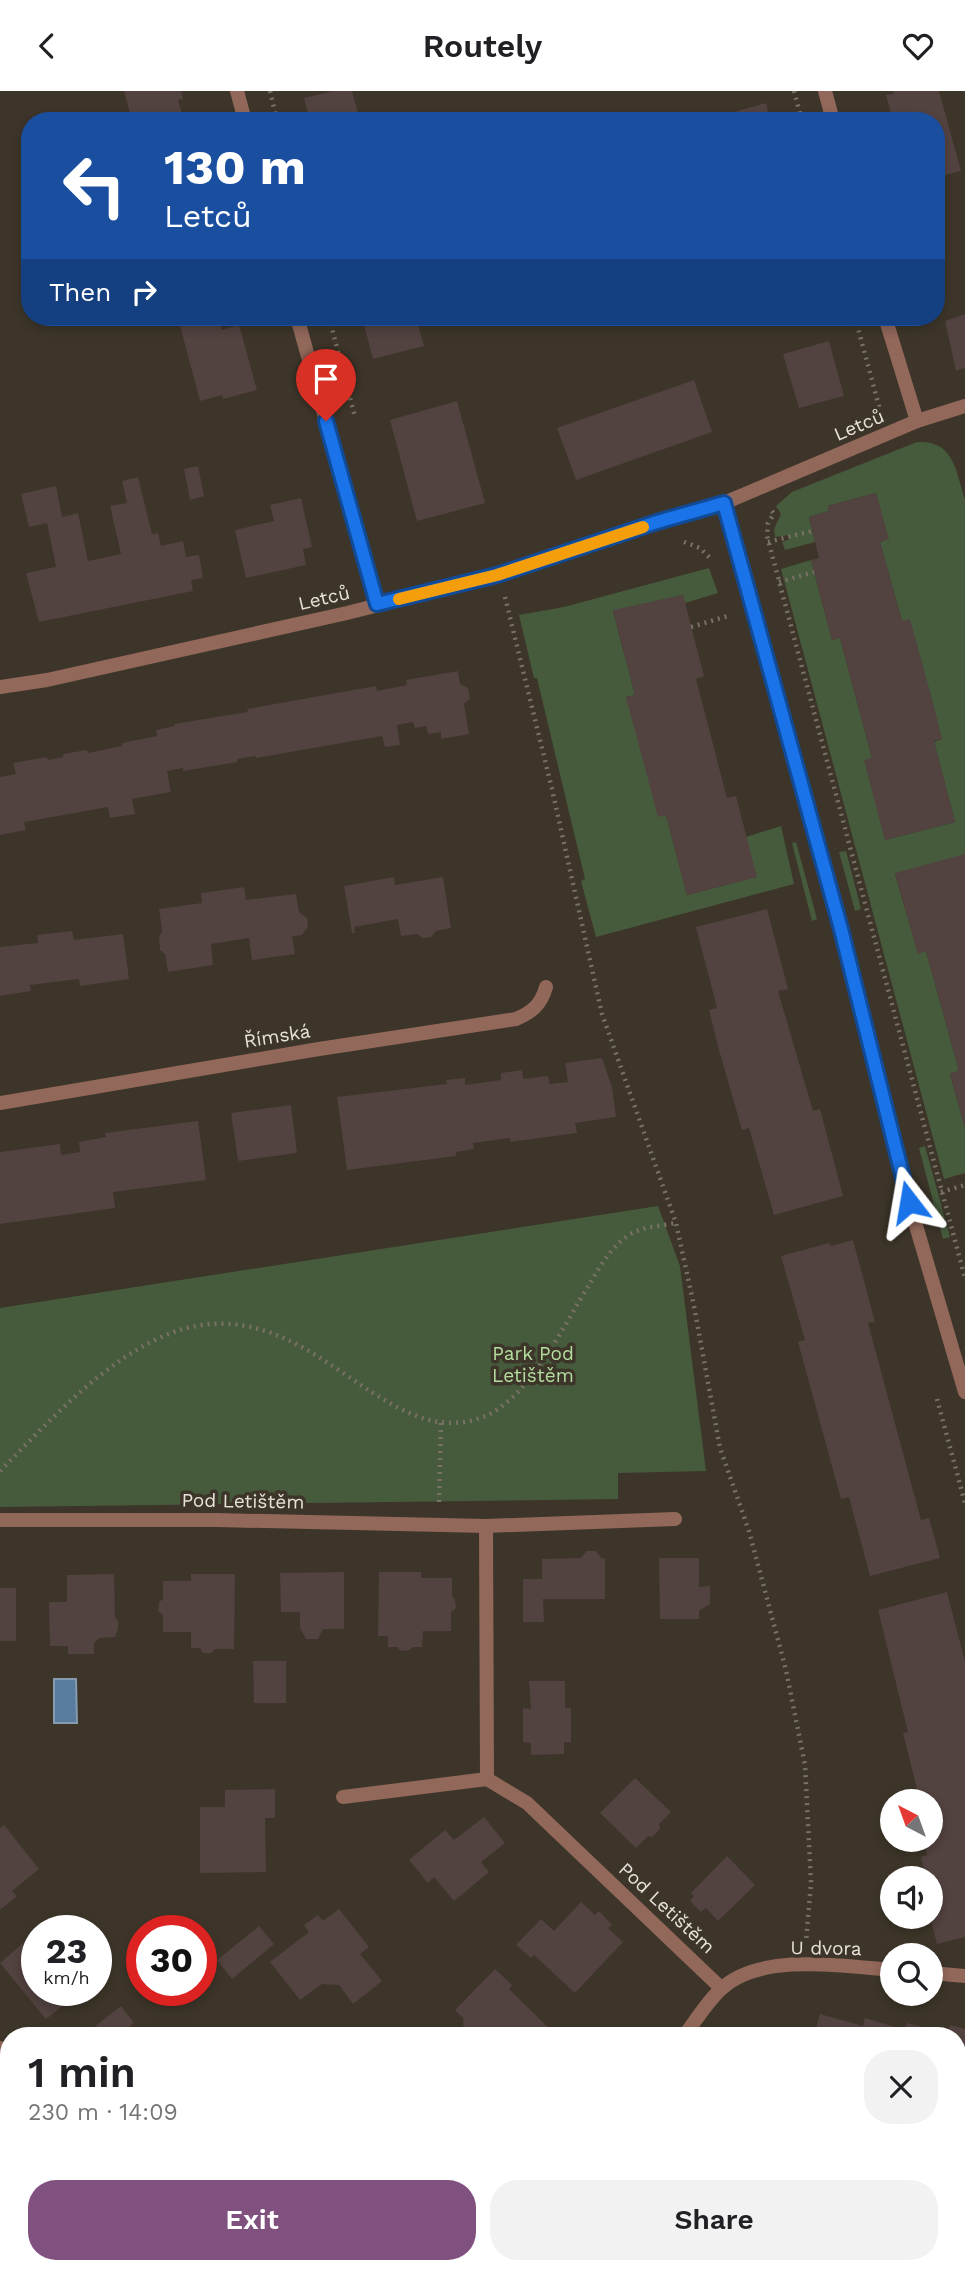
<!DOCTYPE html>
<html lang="en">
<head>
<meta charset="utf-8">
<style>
	:root { --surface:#fff; --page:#f2f2f2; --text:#202124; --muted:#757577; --accent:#80507f }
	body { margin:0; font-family:"Work Sans",sans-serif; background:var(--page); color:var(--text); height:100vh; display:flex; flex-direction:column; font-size:26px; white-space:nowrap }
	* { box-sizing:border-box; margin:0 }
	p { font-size:23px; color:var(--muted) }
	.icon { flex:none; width:38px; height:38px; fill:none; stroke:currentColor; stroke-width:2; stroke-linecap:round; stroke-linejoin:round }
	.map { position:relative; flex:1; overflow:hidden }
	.panel { position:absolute; left:0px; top:1936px; width:966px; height:247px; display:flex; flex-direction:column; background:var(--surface); border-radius:28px 28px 0 0; box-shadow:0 4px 10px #0003 }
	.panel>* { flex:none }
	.banner { position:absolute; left:21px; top:21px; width:924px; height:214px; border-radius:28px; box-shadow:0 4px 10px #0003; background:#1a4fa0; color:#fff; overflow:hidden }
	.needle { width:46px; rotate:319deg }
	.fabs { position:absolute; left:880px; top:1698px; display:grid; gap:14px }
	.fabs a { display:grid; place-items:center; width:63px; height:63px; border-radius:50%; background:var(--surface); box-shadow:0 4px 10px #0003; font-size:35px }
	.speed { position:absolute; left:21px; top:1824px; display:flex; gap:14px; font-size:35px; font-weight:700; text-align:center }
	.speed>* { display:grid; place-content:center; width:91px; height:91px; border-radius:50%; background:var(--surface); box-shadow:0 4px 10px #0003; line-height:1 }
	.speed small { font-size:18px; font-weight:400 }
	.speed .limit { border:10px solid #d22; background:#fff; color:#111 }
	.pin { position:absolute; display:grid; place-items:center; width:60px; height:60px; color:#fff; margin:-72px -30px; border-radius:50% 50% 50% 0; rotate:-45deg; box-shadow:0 0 7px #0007 }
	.pin .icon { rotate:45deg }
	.me { position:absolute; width:77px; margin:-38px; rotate:346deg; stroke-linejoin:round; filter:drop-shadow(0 0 5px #0008) }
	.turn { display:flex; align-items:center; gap:24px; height:147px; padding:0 28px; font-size:32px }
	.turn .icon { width:91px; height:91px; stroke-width:2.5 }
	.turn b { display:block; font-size:49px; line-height:60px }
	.then { display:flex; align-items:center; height:66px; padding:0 28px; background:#0003; gap:14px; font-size:26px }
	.round { display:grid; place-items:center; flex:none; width:74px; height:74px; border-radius:28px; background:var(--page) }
	.headline { display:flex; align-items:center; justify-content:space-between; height:119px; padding:0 28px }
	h1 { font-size:42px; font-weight:600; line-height:52px }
	.button { display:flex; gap:14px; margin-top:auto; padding:14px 28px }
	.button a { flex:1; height:80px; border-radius:28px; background:var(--accent); color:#fff; font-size:28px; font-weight:600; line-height:80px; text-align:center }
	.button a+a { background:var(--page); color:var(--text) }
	header { display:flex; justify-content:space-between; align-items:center; height:91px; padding:0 28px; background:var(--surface); font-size:32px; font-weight:600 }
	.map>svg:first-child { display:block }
</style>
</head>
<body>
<header><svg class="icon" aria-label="back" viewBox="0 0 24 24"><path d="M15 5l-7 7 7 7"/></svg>Routely<svg class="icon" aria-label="heart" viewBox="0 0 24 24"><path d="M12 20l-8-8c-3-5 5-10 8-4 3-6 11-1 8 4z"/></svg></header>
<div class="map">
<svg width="965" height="2181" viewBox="0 0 965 2181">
	<rect width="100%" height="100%" fill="#3d3529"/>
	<g fill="#465b3c">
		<path d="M917 351C954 349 956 380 965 409V764L895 783 918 862 926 860 959 980 950 983 965 1037V1082L944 1088 781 478 811 469 832 549 840 547 872 667 865 670 885 749 955 731 934 651 942 648 902 530 880 451 888 448 876 402 828 415 829 420 809 426 815 451 785 459 782 451 790 448 789 444 775 446 774 438 781 423 776 415 792 401Z"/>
		<path d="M709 477 718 502 685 512 683 504 613 520 635 604 626 606 666 724 687 804 756 786 746 746 781 735 794 793 596 846 581 790 585 788 537 587H534L519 524 564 516Z"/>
		<path d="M796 751 817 828 812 830 792 752Z"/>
		<path d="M846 760 861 818 855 820 839 761Z"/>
		<path d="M925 1055 950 1146 943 1148 919 1057Z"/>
		<path d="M658 1115 680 1175 706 1380 618 1382V1408L0 1416V1217Z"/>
	</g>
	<path fill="#5a7c9e" stroke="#849bb0" stroke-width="2" d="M54 1588H76L77 1632H54Z"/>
	<g fill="#524240">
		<path d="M124 0H181L183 8 178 9 184 30H137L135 21 130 22Z"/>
		<path d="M333 0H352L360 30H310L304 7Z"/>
		<path d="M893 0H939L961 80 936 86V30H893L886 4 894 3Z"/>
		<path d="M766 12 770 30H704L703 27 720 23V25Z"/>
		<path d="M965 223V277L956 280 945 230Z"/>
		<path d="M215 226H218L222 239 239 234 257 299 223 308 222 304 200 310 180 235Z"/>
		<path d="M362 226H416L424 255 373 268Z"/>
		<path d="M829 250 844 305 799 317 783 263Z"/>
		<path d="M694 289 712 341 576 389 557 337Z"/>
		<path d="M457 310 485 412 417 430 390 329Z"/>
		<path d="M198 375 204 405 190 409 184 378Z"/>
		<path d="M138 386 152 443 158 442 161 455 183 450 186 466 199 464 203 487 191 489 193 500 39 531 26 482 56 476 47 432 29 436 21 403 56 395 62 426 78 422 88 470 121 463 110 415 127 412 122 390Z"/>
		<path d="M876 402 889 448 880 451 902 530 910 528 932 608 942 648 934 650 955 731 885 749 864 669 872 667 840 547 832 549 811 469 819 467 809 426 829 420 828 415Z"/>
		<path d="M301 407 312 456 303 458 306 474 246 487 235 439 274 430 270 414Z"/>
		<path d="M683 504 704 585 696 588 727 707 736 705 757 786 687 804 666 724 658 726 626 606 635 604 613 519Z"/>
		<path d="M458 580 460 593 468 597 470 608 464 613 469 643 441 648V641L428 643 426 635 415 637 413 631 397 634 400 654 385 656 382 645 256 667V665L237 668V671L183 680V677L167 680 171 701 132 708 135 723 110 727 108 716 24 731 26 739 0 744V686L16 683 13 672 47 666 48 669 63 666V663L87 659 88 662 122 655V652L157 645 156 639 175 635 174 633 248 621 247 618 376 595 377 600 407 594 406 589Z"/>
		<path d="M965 763V1034H964L950 982 959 980 926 860 918 863 895 782Z"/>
		<path d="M394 786 395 794 443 786 451 837 436 840 431 846 423 847 417 843 401 845 398 828 354 836 355 842H352L344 795Z"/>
		<path d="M244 796 246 809 296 803 299 821 307 827 308 836 302 844 292 845 295 863 252 869 249 847 211 853 213 874 168 881 165 863 160 859 159 846 162 840 159 818 202 812 201 802Z"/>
		<path d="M767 818 788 898 778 900 813 1020 820 1018 843 1105 774 1124 749 1037 742 1039 719 959 709 919 717 917 696 836Z"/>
		<path d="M72 840 74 849 123 843 129 888 80 895 79 888 30 894 31 900 0 905V856L38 852 37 844Z"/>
		<path d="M602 967 612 996 616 1026 575 1032 577 1042 510 1051V1047L473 1052 474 1058 456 1061V1065L347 1079 337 1006 447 993 446 989 465 987V994L501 989V982L522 979 523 988 548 985 550 993 568 991 565 972Z"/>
		<path d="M291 1014 297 1062 238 1070 231 1022Z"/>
		<path d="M198 1030 206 1089 113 1101 115 1117 0 1133V1061L60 1053 61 1064 80 1061 79 1051 106 1046 105 1042Z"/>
		<path d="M853 1149 875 1231 868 1232 921 1429 929 1427 940 1467 870 1485 849 1406 841 1408 798 1251 805 1249 781 1165 829 1152 831 1155Z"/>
		<path d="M587 1460H596L602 1468 605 1467V1508H543L544 1531H523V1488H542V1468L581 1467Z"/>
		<path d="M659 1467H699V1496L710 1495V1513L699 1520V1528H660Z"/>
		<path d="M344 1481V1538H323L318 1548H306L300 1537V1521H281L280 1482Z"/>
		<path d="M379 1481H421V1487H452V1505L455 1509 456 1517 451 1521V1540H423L422 1556H413L409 1559 401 1560 397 1556H388V1545H378Z"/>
		<path d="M114 1483 115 1527 118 1530V1538L115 1546 99 1547 94 1552V1563H68V1555H50L49 1511H67V1484Z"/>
		<path d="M191 1483H235L234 1558H215L211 1562H203L200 1557H191V1541H163V1524L158 1520 159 1511 163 1508V1490H191Z"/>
		<rect x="0" y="1497" width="16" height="53"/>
		<path d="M947 1501 965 1571V1846L937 1853 930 1825 931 1787H926L921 1766 927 1764 923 1748H931V1710H920L903 1642 908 1641 878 1519Z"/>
		<path d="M253 1570H286V1612H254Z"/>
		<path d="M529 1590H565V1617H571V1651H564V1663L531 1664V1652L523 1651V1617L531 1618Z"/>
		<path d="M635 1687 671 1721 659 1733 660 1738 652 1746 648 1745 636 1757 600 1722Z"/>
		<path d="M275 1698V1727H265L266 1781 200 1782V1716H225V1699Z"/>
		<path d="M484 1726 505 1752 481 1771 489 1781 454 1810 434 1786 428 1792 409 1769 445 1739 454 1749Z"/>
		<path d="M4 1734 39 1778 12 1800 17 1805 0 1819V1737Z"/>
		<path d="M727 1765 755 1794 718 1830 706 1817 701 1821 690 1810 694 1805 691 1802Z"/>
		<path d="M581 1811 595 1824 599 1820 612 1834 608 1837 623 1851 575 1902 534 1864 531 1867 516 1854 541 1828 554 1840Z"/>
		<path d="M339 1818 369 1856 360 1863 382 1890 353 1913 339 1894 322 1893 300 1909 270 1871 309 1841 304 1834 318 1824 323 1830Z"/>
		<path d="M259 1835 274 1853 232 1888 217 1869Z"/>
		<path d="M36 1841 37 1899H82L46 1928 0 1872Z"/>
		<path d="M495 1878 512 1894 509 1898 554 1942 551 1944H464L463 1927 455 1919Z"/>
		<path d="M121 1915 134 1932 122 1942 124 1944H84Z"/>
		<path d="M820 1923 863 1935 865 1927 905 1939 907 1932 948 1943 950 1934 965 1938V2013L957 2011V1944H814Z"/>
		<path d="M0 2085 9 2094V2135L0 2142Z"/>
		<path d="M58 2174H62L68 2181H48Z"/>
		<path d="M255 2174H298L291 2181H258L253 2176Z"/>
		<path d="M577 2174H639L648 2181H569Z"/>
	</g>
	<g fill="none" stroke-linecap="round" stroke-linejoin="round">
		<g stroke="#787166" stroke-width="4.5" stroke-dasharray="2 5" stroke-linecap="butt">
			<path d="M270 0 277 30"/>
			<path d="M794 0 802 30"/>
			<path d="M329 226 355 326"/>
			<path d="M855 226 880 319"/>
			<path d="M772 420 774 423 768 432 767 445 965 1187"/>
			<path d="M684 451 700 457 711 468"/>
			<path d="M768 451 812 440"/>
			<path d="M779 491 814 481"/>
			<path d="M505 506 552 698 602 923 676 1132 694 1215 720 1357 749 1440 786 1579 805 1674 811 1792 806 1850"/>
			<path d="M691 536 728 525"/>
			<path d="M941 1101 965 1094"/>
			<path d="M937 1308 965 1412"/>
			<path d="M0 1380C48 1332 95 1278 157 1248 303 1179 377 1367 483 1326 530 1307 564 1234 590 1192 600 1176 610 1158 626 1146 639 1136 660 1135 676 1132"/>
			<path d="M439 1411 441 1331"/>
			<path d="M0 2019 9 2030"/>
			<path d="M957 2109 965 2111"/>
			<path d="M125 2174 131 2181"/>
		</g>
		<g stroke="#91685a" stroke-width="14">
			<path d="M237 0 245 30"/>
			<path d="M825 0 833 30"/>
			<path d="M297 226 377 513"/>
			<path d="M885 226 917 330"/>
			<path d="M724 412 841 838 907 1104 965 1301"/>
			<path d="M0 596 47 589 347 522 497 484 657 431 724 412 917 330 965 315"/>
			<path d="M0 1012 319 958 516 928C532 921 541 914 546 896"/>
			<path d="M0 1429H216L486 1435 675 1428"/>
			<path d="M486 1435 487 1688 527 1712 721 1897"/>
			<path d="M343 1706 487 1688"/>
			<path d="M931 1882 965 1885"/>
			<path d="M685 1944C696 1929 707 1911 721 1898 760 1861 844 1875 892 1879"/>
			<path d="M0 1957 9 1968"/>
			<path d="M173 2174 179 2181"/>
			<path d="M457 2181 464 2174"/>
		</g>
	</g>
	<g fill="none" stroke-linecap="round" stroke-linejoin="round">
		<g stroke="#114b97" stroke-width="18">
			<path id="route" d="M326 330 377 513 497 484 657 431 724 412 841 838 909 1111"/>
		</g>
		<use href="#route" stroke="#1a73e8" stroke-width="12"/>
		<path stroke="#f59e0b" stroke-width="12" d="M399 508 497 484 643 436"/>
	</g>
	<g text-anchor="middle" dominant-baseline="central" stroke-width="7" stroke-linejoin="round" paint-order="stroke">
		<g font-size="19" fill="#e7e2da" stroke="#3d3529">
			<text transform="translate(859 334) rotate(-23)">Letců</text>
			<text transform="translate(324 507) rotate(-13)">Letců</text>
			<text transform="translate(277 945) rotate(-9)">Římská</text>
			<text transform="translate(243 1410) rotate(1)">Pod Letištěm</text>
			<text transform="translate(667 1817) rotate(43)">Pod Letištěm</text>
			<text transform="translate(826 1857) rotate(1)">U dvora</text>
		</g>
		<g font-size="19" fill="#b4de9f" stroke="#3d3529">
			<text x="533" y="1262">Park Pod<tspan x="533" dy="22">Letištěm</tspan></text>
		</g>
	</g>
</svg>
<div class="fabs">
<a><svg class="needle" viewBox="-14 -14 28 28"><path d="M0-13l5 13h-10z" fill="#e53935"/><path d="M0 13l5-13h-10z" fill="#757577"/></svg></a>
<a><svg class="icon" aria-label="sound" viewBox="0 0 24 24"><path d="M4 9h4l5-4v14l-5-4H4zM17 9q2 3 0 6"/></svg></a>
<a><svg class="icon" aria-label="search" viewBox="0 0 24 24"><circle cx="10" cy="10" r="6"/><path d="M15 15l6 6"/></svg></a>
</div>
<div class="speed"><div>23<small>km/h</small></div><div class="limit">30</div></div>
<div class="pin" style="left:326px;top:330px;background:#d93025"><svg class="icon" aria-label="arrive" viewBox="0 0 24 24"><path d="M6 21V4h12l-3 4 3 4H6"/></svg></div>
<svg class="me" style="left:909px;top:1111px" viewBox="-20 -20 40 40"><path d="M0-17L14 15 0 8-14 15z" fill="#1a73e8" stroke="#fff" stroke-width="4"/></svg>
<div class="banner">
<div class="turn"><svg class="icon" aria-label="left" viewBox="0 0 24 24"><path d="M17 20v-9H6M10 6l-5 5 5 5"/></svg><div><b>130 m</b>Letců</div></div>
<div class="then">Then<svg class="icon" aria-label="right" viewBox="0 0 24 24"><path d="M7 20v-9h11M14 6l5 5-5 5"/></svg></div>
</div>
<section class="panel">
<div class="headline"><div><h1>1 min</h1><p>230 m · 14:09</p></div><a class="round"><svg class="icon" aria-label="close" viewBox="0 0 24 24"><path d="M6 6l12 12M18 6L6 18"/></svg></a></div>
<div class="button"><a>Exit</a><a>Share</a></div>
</section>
</div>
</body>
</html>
